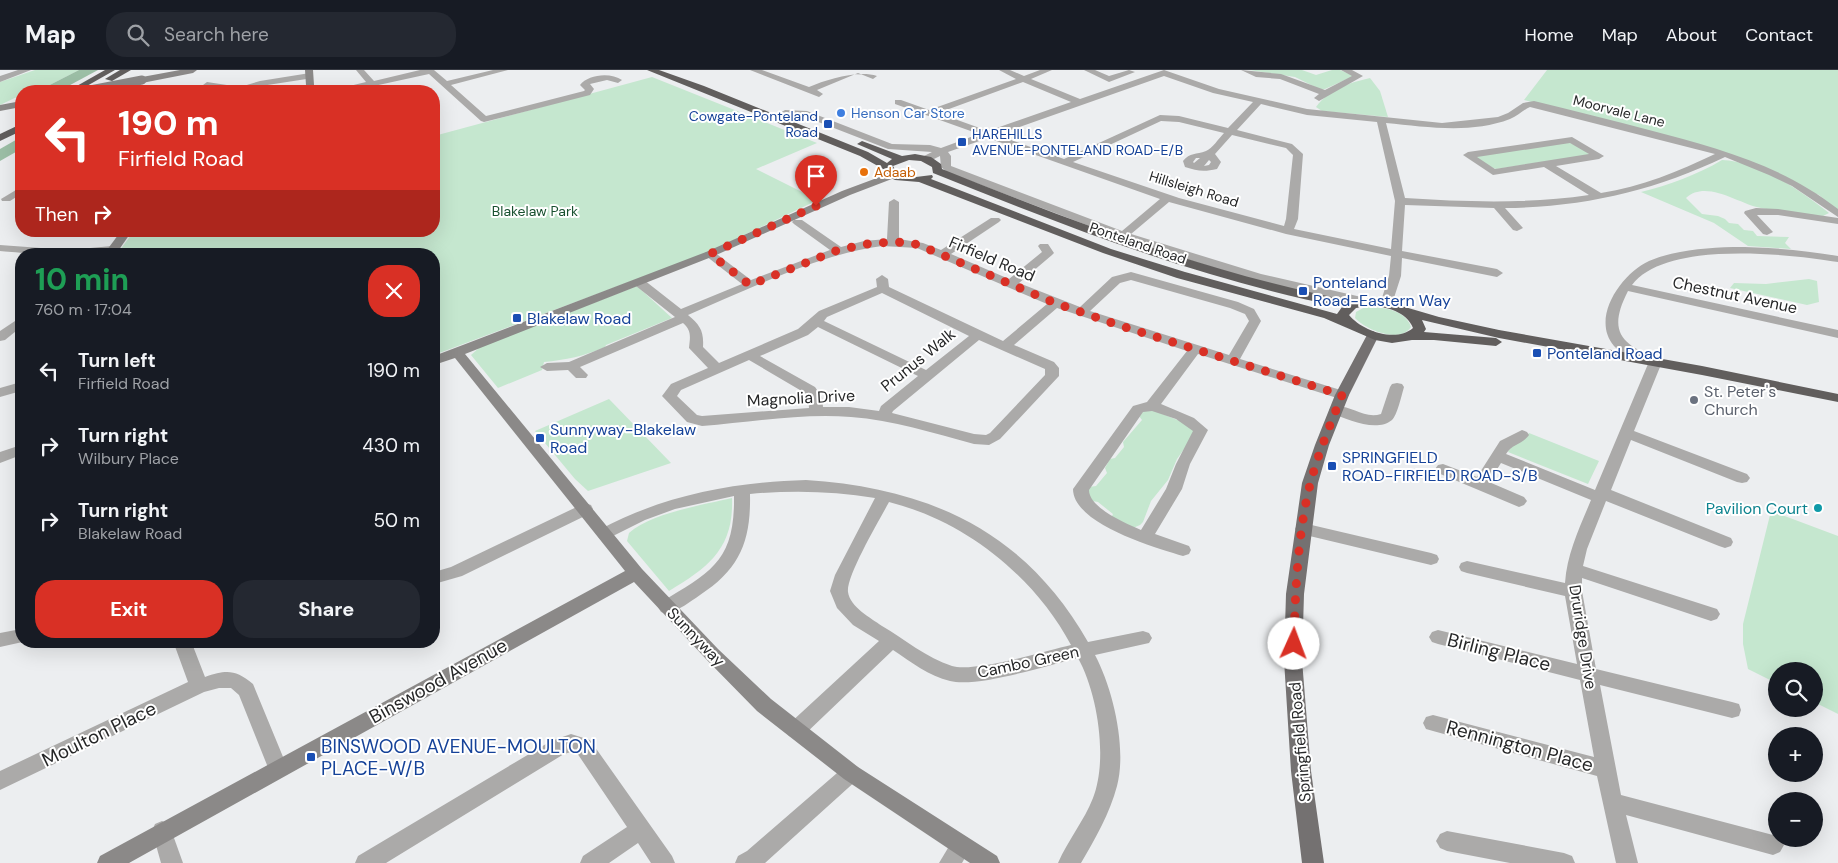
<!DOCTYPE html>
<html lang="en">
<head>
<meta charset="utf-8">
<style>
	:root { --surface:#171b24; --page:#242831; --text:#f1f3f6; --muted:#9ea1a6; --line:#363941; --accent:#d93025 }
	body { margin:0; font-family:"DM Sans",sans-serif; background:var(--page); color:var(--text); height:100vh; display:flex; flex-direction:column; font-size:19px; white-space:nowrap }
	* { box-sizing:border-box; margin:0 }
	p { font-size:16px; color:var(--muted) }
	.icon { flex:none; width:28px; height:28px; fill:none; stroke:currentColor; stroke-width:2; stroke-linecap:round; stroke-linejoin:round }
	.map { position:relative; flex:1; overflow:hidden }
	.sheet { position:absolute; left:15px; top:178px; width:425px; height:400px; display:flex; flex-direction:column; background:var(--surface); border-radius:20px; box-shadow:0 5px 20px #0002 }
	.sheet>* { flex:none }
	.top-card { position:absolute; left:15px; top:15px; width:425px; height:152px; border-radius:20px; box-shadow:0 5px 20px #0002; background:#d93025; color:#fff; overflow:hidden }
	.buttons { position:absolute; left:1768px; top:592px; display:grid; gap:10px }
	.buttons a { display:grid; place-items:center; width:55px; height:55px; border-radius:50%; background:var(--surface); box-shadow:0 5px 20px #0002; font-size:25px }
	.pin { position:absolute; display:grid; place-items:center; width:42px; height:42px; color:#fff; margin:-51px -21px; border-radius:50% 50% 50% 0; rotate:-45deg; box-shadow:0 0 5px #0007 }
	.pin .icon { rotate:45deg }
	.me { position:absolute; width:55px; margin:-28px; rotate:2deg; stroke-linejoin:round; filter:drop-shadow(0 0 4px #0008) }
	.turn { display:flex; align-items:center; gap:18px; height:105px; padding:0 20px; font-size:22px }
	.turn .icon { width:65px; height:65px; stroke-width:2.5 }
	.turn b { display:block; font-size:35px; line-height:42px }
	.then { display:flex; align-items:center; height:48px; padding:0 20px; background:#0003; gap:10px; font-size:19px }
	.round { display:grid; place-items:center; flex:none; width:52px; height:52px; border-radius:20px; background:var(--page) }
	.headline { display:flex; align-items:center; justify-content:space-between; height:85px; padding:0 20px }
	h1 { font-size:30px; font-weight:700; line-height:38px; color:#1e9e55 }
	.button { display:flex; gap:10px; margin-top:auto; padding:10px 20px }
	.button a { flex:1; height:58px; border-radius:20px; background:var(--accent); color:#fff; font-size:20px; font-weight:700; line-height:58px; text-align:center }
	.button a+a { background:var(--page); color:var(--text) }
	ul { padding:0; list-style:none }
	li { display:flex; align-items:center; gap:15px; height:75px; padding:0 20px }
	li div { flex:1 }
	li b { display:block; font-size:19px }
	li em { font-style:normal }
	header { display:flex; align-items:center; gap:30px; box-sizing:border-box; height:70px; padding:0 25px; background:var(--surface); border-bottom:1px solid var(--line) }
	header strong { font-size:24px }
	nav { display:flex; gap:28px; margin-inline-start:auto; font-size:18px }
	.search { width:350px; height:45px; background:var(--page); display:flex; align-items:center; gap:12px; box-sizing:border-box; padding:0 18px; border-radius:20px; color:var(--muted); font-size:19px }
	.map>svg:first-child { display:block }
</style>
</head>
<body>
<header>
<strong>Map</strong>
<div class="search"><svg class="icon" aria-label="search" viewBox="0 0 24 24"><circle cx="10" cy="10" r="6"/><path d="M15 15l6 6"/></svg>Search here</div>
<nav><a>Home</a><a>Map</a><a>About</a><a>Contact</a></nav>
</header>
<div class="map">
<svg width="1838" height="793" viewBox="0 0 1838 793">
	<rect width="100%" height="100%" fill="#eceef0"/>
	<g fill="#c5e7cf">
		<path d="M35 0H79L38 21H21V25L0 35V12Z"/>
		<path d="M1249 0H1302L1316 5 1332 0H1340L1354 6 1325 19H1319L1295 7Z"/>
		<path d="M1547 0H1838V141L1819 125 1694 73 1524 30Z"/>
		<path d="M652 7 817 73 756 99 818 130 704 184 434 285V184H117L134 161H434V66Z"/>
		<path d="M1370 8 1380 21 1388 47 1322 41 1316 37C1329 19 1349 13 1370 8Z"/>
		<path d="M1568 72 1582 78 1590 85 1496 99 1480 93 1475 85Z"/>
		<path d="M1722 90C1758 91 1802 121 1829 143L1823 146C1802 144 1781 142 1761 138 1739 134 1706 109 1686 128L1702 144 1718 146 1725 149 1729 153 1738 154 1744 160 1753 161 1757 166 1789 167 1785 173 1791 179 1748 176 1714 153 1641 122C1669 115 1697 105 1722 90Z"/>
		<path d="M1809 209 1817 211 1819 232 1807 235 1730 218 1734 213 1766 214Z"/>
		<path d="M637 216 672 248 606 275 605 277C585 286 565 290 544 292L542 300 498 318 471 285 480 277Z"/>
		<path d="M1365 237C1382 237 1405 239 1411 257 1400 274 1366 260 1355 248L1356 242Z"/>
		<path d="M609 329 671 393 588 421 575 409 535 361Z"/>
		<path d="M1150 339 1190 355 1195 360 1194 365 1177 389 1168 410 1151 431 1143 452 1140 455 1133 458 1111 448 1113 444 1098 432 1092 431 1087 426 1089 417 1096 416 1107 403 1105 398 1110 389 1115 388 1124 377 1123 372 1142 350 1139 346 1143 341Z"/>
		<path d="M1529 363 1599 391 1588 414 1508 382C1513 373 1524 371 1529 363Z"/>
		<path d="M732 428C734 478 709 497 669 521L627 471 629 463C651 443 703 435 732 428Z"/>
		<path d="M1771 441 1838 466V644L1814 632V601H1776V613L1748 599 1743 574V554Z"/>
	</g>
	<g fill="#9cbfa6">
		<path d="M79 0H98L59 21H38Z"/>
		<path d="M21 67V79L0 91V79Z"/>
	</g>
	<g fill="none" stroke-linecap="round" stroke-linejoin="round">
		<g fill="#abaaa9" fill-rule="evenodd">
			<path d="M18 0H31L0 12V6Z"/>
			<path d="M356 0H364L374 11 420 0H434L447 11 493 0H508L451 15 486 46 584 21 585 20 580 15C588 4 611 2 622 10L618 13 607 10 590 14 594 19 590 25 484 52 481 51 429 4 351 21H336L337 19 366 12Z"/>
			<path d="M750 0H762L809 17C828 9 858 0 877 6L873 9 858 3 817 20 823 24 819 27Z"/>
			<path d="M999 0H1010L1024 6 1040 0H1052L1031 9 1080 29 1164 0 1219 19 1307 39 1442 53 1498 47 1508 43 1523 33 1534 31C1572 40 1611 50 1649 60 1717 78 1782 95 1838 139V147L1792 116 1769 105 1725 87C1653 121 1585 137 1505 138L1523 158 1517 161 1513 160 1494 138 1405 135 1402 181 1497 199 1503 203 1497 207 1402 188 1401 206 1392 234 1386 238 1380 234 1389 206 1391 186 1286 164 1169 132 1131 164 1261 204 1370 229 1372 232 1366 236 1254 210 1137 174 947 102 941 97 940 86 930 91H922V87L932 82 888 79 803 46H785L780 43 785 40 807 41 892 74 930 75 941 78 979 64 895 34V30H901L929 40 1016 9ZM1164 6 1213 23 1253 32 1228 58 1179 46 1160 45 1064 89 997 65ZM1023 12 1071 32 988 61 938 43ZM1261 34 1307 45 1377 52 1395 131 1391 179 1294 159 1298 149 1303 84 1292 74 1237 60ZM1530 37 1715 84C1679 101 1641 117 1601 123L1556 96 1599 89 1604 86 1572 67 1468 82 1463 85 1493 105 1544 97 1589 125C1528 134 1467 132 1405 128L1386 53C1427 57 1471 64 1510 49 1518 46 1523 40 1530 37ZM1161 51 1179 52 1224 63C1219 68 1212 79 1206 81 1196 85 1190 82 1183 91L1185 97C1197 101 1204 102 1217 99L1221 92 1215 84 1232 65 1286 78 1293 85 1286 149 1284 156 1179 128 1073 92ZM988 68 1160 129 1122 161 951 96V86L948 82ZM1570 73 1589 84 1495 99 1477 87ZM1196 88H1200L1194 93 1193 92ZM1209 90 1211 92 1209 95 1204 96Z"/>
			<path d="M1084 0H1095L1109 6 1129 0 1135 2 1109 12Z"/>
			<path d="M1241 0 1281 4 1325 20 1352 6 1341 0H1352L1363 6 1319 31 1314 28 1319 24 1280 9 1256 7Z"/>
			<path d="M310 3 313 4V8L261 16 246 21H231L207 18 203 15 207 12 240 17 260 11Z"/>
			<path d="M21 117V124L10 131H2L1 129Z"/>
			<path d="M894 129 899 132V169L923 173 941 180 991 148H999L1001 150 999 152 951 184 1009 209 1042 182 1038 176 1040 174H1048L1054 183 1052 185 1019 213 1080 237 1112 207 1131 202 1238 232 1254 239 1261 251 1240 289 1347 322 1349 325 1347 328H1337L1198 284 1161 334 1194 348 1208 360 1190 394 1182 419 1155 464 1189 476 1191 480 1189 484 1183 486C1156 478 1073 454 1073 419L1133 336 1147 332 1187 281 1057 238 1014 275 1054 292 1059 298V306L1000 369 989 375 974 374C933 363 893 350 851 347 803 343 750 352 702 356L687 352 662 326 671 314 708 298 689 278C690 267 692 261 683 253L580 297 588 305 586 308H576L568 300 547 301 540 297 547 293 569 292 675 247 636 216 634 213 636 210H644L681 239 742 214 706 186 704 184 706 182H714L751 210 830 180 794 154 792 152 794 150H802L841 177 864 171 887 169 889 132ZM882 176 917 178 1047 234 1003 271 889 217 888 209 882 205 876 209 877 217 819 241 798 259 719 293 703 277C704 261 700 255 688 245 747 220 819 184 882 176ZM1131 210 1230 238 1245 244 1249 251 1229 285 1090 241 1120 213ZM882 223 969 266 926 300 824 251 827 247ZM818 257 822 259 918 306 881 336 879 341 849 337H823L822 327 815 317 760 286 808 265ZM979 270 1045 299V305L990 363 986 365 974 364 892 343 893 341ZM749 290 805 323 808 327 809 338 702 346 697 345 677 326 681 320ZM1152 341 1176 349 1193 361 1176 394 1166 419 1141 460C1127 454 1089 438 1089 420L1143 342Z"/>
			<path d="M1756 138 1778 139 1838 148V154L1778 145H1757L1773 162 1767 165 1763 164 1744 143 1745 141Z"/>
			<path d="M0 175 68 180 112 176 118 179C108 189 18 183 0 181Z"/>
			<path d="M1733 177C1768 177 1803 180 1838 186V192C1788 184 1666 170 1632 215L1838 260V268L1628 221C1607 262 1621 275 1660 289L1662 292 1634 361 1747 404 1750 408 1747 412 1742 413 1737 412 1631 370 1611 420 1731 468 1733 472 1731 476 1725 478 1719 476 1606 431 1587 479 1583 496 1717 539 1720 544 1717 549 1711 551 1582 508V521L1596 599 1732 632 1739 634 1741 640 1739 646 1732 648 1600 615 1621 725 1773 765 1776 766V769H1781L1784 775 1780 782 1773 785 1626 745 1638 793H1616L1597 706 1433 661 1426 659 1423 653 1426 647 1433 645 1594 687 1580 610 1438 574 1432 572 1429 567 1432 562 1438 560 1577 594 1565 526 1467 503 1461 501 1459 497 1461 493 1467 491 1565 513C1567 483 1580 457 1591 430L1501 393 1489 412 1524 427 1527 431 1524 435 1519 437 1438 403 1435 399 1438 395 1443 394 1477 407 1500 371 1522 360 1527 362 1529 365C1523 374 1512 374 1506 384L1595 420 1648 294C1636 290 1622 285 1614 276 1590 248 1622 203 1649 191 1675 180 1705 178 1733 177Z"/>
			<path d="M21 247V257L5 270 0 271V261Z"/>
			<path d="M21 312V321L0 327V318Z"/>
			<path d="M1397 313 1402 314 1404 317C1402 324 1397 346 1392 350 1376 363 1347 349 1331 343L1329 340 1331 337C1348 332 1363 350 1381 344L1390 317 1392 314Z"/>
			<path d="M21 375V385L0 393V382Z"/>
			<path d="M806 410C929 418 1025 461 1088 572L1143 561 1149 563 1152 568 1149 573 1095 585C1113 619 1127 678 1117 716 1110 743 1095 769 1081 793H1058C1068 770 1084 751 1093 728 1108 690 1098 624 1078 588 1049 595 977 618 950 611 929 606 911 592 893 580L803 666 796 668 789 666 786 660 789 654 879 571 853 555 837 538 830 521 835 505 875 428C833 421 792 420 750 424 751 471 740 499 700 525 690 532 679 540 667 544L661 542 658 537 661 532C712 502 735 490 734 426L675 439 645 450 605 470 599 468 597 464 599 460C664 425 734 412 806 410ZM889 432C965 451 1034 506 1071 575 1046 581 973 603 952 596 927 588 904 569 882 556 871 548 850 537 848 522 846 506 880 449 889 432Z"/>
			<path d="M585 433 591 435 593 439 591 443 462 506 434 514V502L451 497Z"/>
			<path d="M1303 453 1431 483 1437 485 1439 489 1437 493 1431 495 1297 463 1295 459 1297 455Z"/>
			<path d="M21 559V571H27L0 577V563Z"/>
			<path d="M173 571H191L205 607C226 600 235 599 253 614L288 699 285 705 278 708 271 705 239 625 231 618H219L204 622 0 720V701L188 612Z"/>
			<path d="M571 664 590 670 672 786 675 793H651L638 773 609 793H580L583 786 627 757 577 683 571 682 564 684 386 793H355L358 786 551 671Z"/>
			<path d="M851 694 858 697 861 703 858 709 765 793H735L738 786 747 781 844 697Z"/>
			<path d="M162 751 169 754 183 793H161L152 761 155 754Z"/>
			<path d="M1447 761 1564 783 1572 786 1575 793H1510L1447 781 1440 778 1436 771 1440 764Z"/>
			<path d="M961 765 968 768 972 775 962 793H939L954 768Z"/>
		</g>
		<g fill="#8b8988" fill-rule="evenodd">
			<path d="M180 0H197L193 3 142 13 138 10 142 7Z"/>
			<path d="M305 0H313L314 15 312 21H304L306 15Z"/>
			<path d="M21 31V37L0 41V35Z"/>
			<path d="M893 102 898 105 897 107 850 125 714 186 465 284 642 499 718 579 771 629 858 697 997 786 1000 793H970L844 709 757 641 706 589 634 512 129 793H97L100 786 625 501 455 288 434 295V286L706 182 842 121Z"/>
			<path d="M121 161H132L116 184H104Z"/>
		</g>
		<path fill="#747171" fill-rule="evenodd" d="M1373 261 1379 265 1349 325 1329 375 1318 413 1304 524 1302 590 1311 701 1324 793H1302L1291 701 1284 590 1286 524 1302 413 1315 375 1335 325 1367 265Z"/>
		<g fill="#615e5d" fill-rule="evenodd">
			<path d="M105 0H115L78 21H68Z"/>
			<path d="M120 0H131L112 11 105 9Z"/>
			<path d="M647 0H659L704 16 868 82 887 93 892 89 857 74 862 71 902 86 915 84 931 87 941 94 942 99C1077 153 1208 203 1351 231L1365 228 1381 230 1439 247 1499 260 1702 296 1838 324V332L1702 305 1499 268 1422 250 1426 259 1424 262 1496 268 1502 272 1496 276 1434 270H1412L1392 273 1375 270 1324 248 1177 208 1103 183 919 112 895 110 889 107 885 100 860 86ZM909 90 921 91 932 97 933 103C1067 157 1200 209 1342 237L1337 244 1185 202 1111 179 931 109 933 107 932 105 916 107 897 103 893 96ZM1370 236C1386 236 1407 242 1413 258 1396 273 1362 261 1349 245L1356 238Z"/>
			<path d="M21 54V61L0 71V64Z"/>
		</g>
		<path stroke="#8b8988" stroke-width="9" d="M85 21 142 10"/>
	</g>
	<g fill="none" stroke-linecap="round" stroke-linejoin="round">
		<path stroke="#d93025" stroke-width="9" stroke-dasharray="0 16.2" d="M816 136 710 184 750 215 838 180 872 173 907 172 919 175 1055 233 1118 255 1342 325C1331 353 1319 381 1311 411 1298 459 1295 523 1294 574"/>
	</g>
	<circle fill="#3f7fe0" stroke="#fff" stroke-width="2" cx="841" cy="43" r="5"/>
	<g fill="#1a4fb4" stroke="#fff" stroke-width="2">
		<rect x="823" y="49" width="10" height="10" rx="2.5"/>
		<rect x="957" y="67" width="10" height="10" rx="2.5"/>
		<rect x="1298" y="216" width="10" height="10" rx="2.5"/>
		<rect x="512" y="243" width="10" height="10" rx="2.5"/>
		<rect x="1532" y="278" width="10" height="10" rx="2.5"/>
		<rect x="535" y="363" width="10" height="10" rx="2.5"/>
		<rect x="1327" y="391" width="10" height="10" rx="2.5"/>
		<rect x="306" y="682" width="10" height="10" rx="2.5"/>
	</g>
	<circle fill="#e8710a" stroke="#fff" stroke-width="2" cx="864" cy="102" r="5"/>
	<circle fill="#6b7280" stroke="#fff" stroke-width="2" cx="1694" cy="330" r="5"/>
	<circle fill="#0f9aa8" stroke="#fff" stroke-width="2" cx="1818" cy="438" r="5"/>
	<g text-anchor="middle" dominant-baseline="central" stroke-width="4" stroke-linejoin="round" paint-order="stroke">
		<g font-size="14" fill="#262728" stroke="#fff">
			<text transform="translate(1619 41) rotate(14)">Moorvale Lane</text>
			<text transform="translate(1194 119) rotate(17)">Hillsleigh Road</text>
			<text transform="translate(1138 173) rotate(19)">Ponteland Road</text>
		</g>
		<g font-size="14" fill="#366cbe" stroke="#fff" text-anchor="start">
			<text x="851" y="43">Henson Car Store</text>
		</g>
		<g font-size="14" fill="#164399" stroke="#fff" text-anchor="end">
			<text x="818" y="46">Cowgate-Ponteland<tspan x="818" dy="16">Road</tspan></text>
			<text x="972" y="64" text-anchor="start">HAREHILLS<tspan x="972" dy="16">AVENUE-PONTELAND ROAD-E/B</tspan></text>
		</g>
		<g font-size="14" fill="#c56008" stroke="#fff" text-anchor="start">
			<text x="874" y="102">Adaab</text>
		</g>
		<g font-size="14" fill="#195130" stroke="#fff">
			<text x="535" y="141">Blakelaw Park</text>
		</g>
		<g font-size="16" fill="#262728" stroke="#fff">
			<text transform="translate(992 189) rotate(23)">Firfield Road</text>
			<text transform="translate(1735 225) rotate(12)">Chestnut Avenue</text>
			<text transform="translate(918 290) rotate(-39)">Prunus Walk</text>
			<text transform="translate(801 328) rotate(-3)">Magnolia Drive</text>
			<text transform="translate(696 567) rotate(46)">Sunnyway</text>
			<text transform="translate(1583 567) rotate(81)">Druridge Drive</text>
			<text transform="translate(1028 592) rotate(-12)">Cambo Green</text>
			<text transform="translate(1300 672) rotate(-95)">Springfield Road</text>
		</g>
		<g font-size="16" fill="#164399" stroke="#fff" text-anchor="start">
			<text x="1313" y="212">Ponteland<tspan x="1313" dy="18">Road-Eastern Way</tspan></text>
			<text x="527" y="248">Blakelaw Road</text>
			<text x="1547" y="283">Ponteland Road</text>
			<text x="550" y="359">Sunnyway-Blakelaw<tspan x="550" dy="18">Road</tspan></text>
			<text x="1342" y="387">SPRINGFIELD<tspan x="1342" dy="18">ROAD-FIRFIELD ROAD-S/B</tspan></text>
		</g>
		<g font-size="16" fill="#5b616d" stroke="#fff" text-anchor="start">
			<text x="1704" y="321">St. Peter's<tspan x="1704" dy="18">Church</tspan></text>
		</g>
		<g font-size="16" fill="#0d838f" stroke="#fff" text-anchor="end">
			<text x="1808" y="438">Pavilion Court</text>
		</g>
		<g font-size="19" fill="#262728" stroke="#fff">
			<text transform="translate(1499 582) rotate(14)">Birling Place</text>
			<text transform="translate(438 611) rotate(-29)">Binswood Avenue</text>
			<text transform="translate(99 664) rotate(-26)">Moulton Place</text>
			<text transform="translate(1520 676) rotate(15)">Rennington Place</text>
		</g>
		<g font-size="19" fill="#164399" stroke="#fff" text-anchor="start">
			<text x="321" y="676">BINSWOOD AVENUE-MOULTON<tspan x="321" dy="22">PLACE-W/B</tspan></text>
		</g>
	</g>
</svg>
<div class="buttons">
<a><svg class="icon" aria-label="search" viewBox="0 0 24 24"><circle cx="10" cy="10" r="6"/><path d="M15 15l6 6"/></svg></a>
<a>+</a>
<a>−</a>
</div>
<div class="pin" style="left:816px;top:136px;background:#d93025"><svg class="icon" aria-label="arrive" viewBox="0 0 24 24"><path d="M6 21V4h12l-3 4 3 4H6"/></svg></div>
<svg class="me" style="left:1294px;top:574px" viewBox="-20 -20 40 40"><circle r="19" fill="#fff"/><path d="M0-13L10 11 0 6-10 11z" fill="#d93025"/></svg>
<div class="top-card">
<div class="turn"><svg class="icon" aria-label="left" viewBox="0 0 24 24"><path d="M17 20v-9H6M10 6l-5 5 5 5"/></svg><div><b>190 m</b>Firfield Road</div></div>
<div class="then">Then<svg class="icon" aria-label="right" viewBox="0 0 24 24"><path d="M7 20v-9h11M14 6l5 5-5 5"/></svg></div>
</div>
<section class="sheet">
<div class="headline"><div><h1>10 min</h1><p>760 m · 17:04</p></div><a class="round" style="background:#d93025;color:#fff"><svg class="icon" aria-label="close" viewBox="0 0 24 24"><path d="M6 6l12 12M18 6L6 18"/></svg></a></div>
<ul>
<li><svg class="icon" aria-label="left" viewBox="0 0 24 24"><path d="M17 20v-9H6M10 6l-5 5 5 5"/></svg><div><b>Turn left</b><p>Firfield Road</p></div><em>190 m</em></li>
<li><svg class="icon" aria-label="right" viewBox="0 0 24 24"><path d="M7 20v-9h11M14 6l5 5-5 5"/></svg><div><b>Turn right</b><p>Wilbury Place</p></div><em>430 m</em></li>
<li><svg class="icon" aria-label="right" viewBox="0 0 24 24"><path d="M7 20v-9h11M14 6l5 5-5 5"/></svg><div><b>Turn right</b><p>Blakelaw Road</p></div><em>50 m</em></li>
</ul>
<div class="button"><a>Exit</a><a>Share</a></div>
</section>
</div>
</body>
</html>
